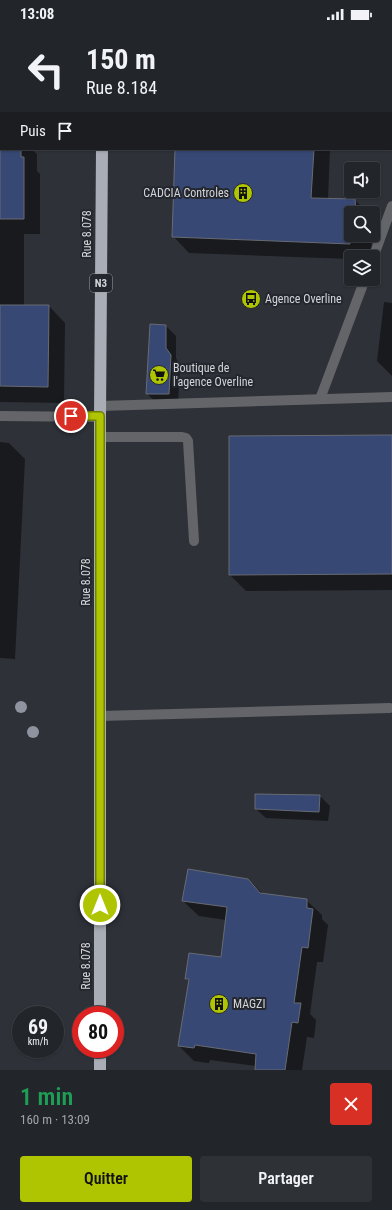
<!DOCTYPE html>
<html lang="fr">
<head>
<meta charset="utf-8">
<style>
	:root { --surface:#22252a; --page:#2e3136; --text:#f1f3f6; --muted:#a2a5a8; --line:#3f4247; --accent:#b0c502 }
	body { margin:0; font-family:"Roboto Condensed",sans-serif; background:var(--page); color:var(--text); height:100vh; display:flex; flex-direction:column; font-size:15px; white-space:nowrap }
	* { box-sizing:border-box; margin:0 }
	p { font-size:13px; color:var(--muted) }
	.icon { flex:none; width:22px; height:22px; fill:none; stroke:currentColor; stroke-width:2; stroke-linecap:round; stroke-linejoin:round }
	.map { position:relative; height:1042px; overflow:hidden }
	.sheet { display:flex; flex-direction:column; background:var(--surface); flex:1 }
	.sheet>* { flex:none }
	.top-card { position:absolute; left:0px; top:0px; width:392px; height:122px; box-shadow:0 1px 3px #0004,0 0 0 1px var(--line); background:#22252a; color:var(--text); overflow:hidden }
	.tools { position:absolute; left:344px; top:134px; display:grid; gap:8px }
	.tools a { display:grid; place-items:center; width:36px; height:36px; border-radius:4px; background:var(--surface); box-shadow:0 1px 3px #0004,0 0 0 1px var(--line); font-size:20px }
	.speed { position:absolute; left:12px; top:978px; display:flex; gap:8px; font-size:20px; font-weight:700; text-align:center }
	.speed>* { display:grid; place-content:center; width:52px; height:52px; border-radius:50%; background:var(--surface); box-shadow:0 1px 3px #0004,0 0 0 1px var(--line); line-height:1 }
	.speed small { font-size:10px; font-weight:400 }
	.speed .limit { border:6px solid #d22; background:#fff; color:#111 }
	.pin { position:absolute; display:grid; place-items:center; width:34px; height:34px; color:#fff; margin:-17px; border:2px solid #fff; border-radius:50%; box-shadow:0 1px 4px #0007 }
	.me { position:absolute; width:44px; margin:-22px; rotate:0deg; stroke-linejoin:round; filter:drop-shadow(0 0 3px #0008) }
	.turn { display:flex; align-items:center; gap:14px; height:84px; padding:0 20px; font-size:18px }
	.turn .icon { width:52px; height:52px; stroke-width:2.5 }
	.turn b { display:block; font-size:28px; line-height:34px }
	.then { display:flex; align-items:center; height:38px; padding:0 20px; background:#0003; gap:8px; font-size:15px }
	.round { display:grid; place-items:center; flex:none; width:42px; height:42px; border-radius:4px; background:var(--page) }
	.summary { display:flex; align-items:center; justify-content:space-between; height:68px; padding:0 20px }
	h1 { font-size:24px; font-weight:600; line-height:30px; color:#1e9e55 }
	.button { display:flex; gap:8px; margin-top:auto; padding:8px 20px }
	.button a { flex:1; height:46px; border-radius:4px; background:var(--accent); color:#111; font-size:16px; font-weight:600; line-height:46px; text-align:center }
	.button a+a { background:var(--page); color:var(--text) }
	.status { display:flex; justify-content:space-between; align-items:center; height:28px; padding:0 20px; background:var(--surface); direction:ltr }
	.status svg { height:11px; fill:currentColor }
	.map>svg:first-child { display:block }
</style>
</head>
<body>
<div class="status"><b>13:08</b><svg viewBox="0 0 49 12"><path d="M0 12V9h3v3zM5 12V6h3v6zM10 12V3h3v9zM15 12V0h3v12zM26 1h20v11H26zM47 4h2v5h-2z"/></svg></div>
<div class="map">
<svg width="392" height="1042" viewBox="0 0 392 1042">
	<rect width="100%" height="100%" fill="#2e3138"/>
	<g fill="#0007">
		<rect x="218" y="0" width="128" height="1"/>
		<path d="M0 110 1 121H31L37 126V143L40 146V206H24V278H49L65 295 64 375 0 374Z"/>
		<path d="M176 121H330L328 171 355 172 368 185H351V207H371L372 228 351 229V231L189 225 173 208Z"/>
		<path d="M384 274 392 275V348L377 333Z"/>
		<path d="M151 297 166 298 176 308V330L180 338 178 376 157 375 147 366Z"/>
		<path d="M392 408V562L246 563 230 547Z"/>
		<path d="M0 414 9 415 25 431 15 631 0 630Z"/>
		<path d="M320 768 330 778 328 793 266 790 256 781Z"/>
		<path d="M248 851 263 866 306 872 322 887V891L328 897 323 934H317L310 986 316 992 314 1010 307 1009 302 1042H256V1038L210 1032 209 1035 194 1033 179 1018 190 954 186 951 222 930 226 892 199 888 183 873Z"/>
	</g>
	<g fill="#374874" stroke="#686b73">
		<path d="M0 121H21V129H24V191H0Z"/>
		<path d="M175 121H314L311 170 355 171 356 185H351V207H356V212L350 213V216L172 209Z"/>
		<path d="M0 277H49L48 359 0 358Z"/>
		<path d="M150 296 166 297V320L171 327 169 366H146Z"/>
		<path d="M392 407V546L229 547V408Z"/>
		<path d="M255 766 320 767 319 784 255 781Z"/>
		<path d="M188 841 248 851 260 865 307 871V880L313 881 308 920 302 919 294 975H301L298 995 292 994 285 1042H255L256 1026 195 1017 194 1020 178 1018 189 951H185L189 925 221 929 227 879 182 873Z"/>
	</g>
	<g fill="none" stroke-linecap="round" stroke-linejoin="round">
		<g stroke="#646569" stroke-width="10">
			<path d="M0 97H1"/>
			<path d="M373 230 392 178"/>
			<path d="M320 371 365 251"/>
			<path d="M100 378 392 369"/>
			<path d="M0 388 100 389"/>
			<path d="M100 409H182L186 410 188 413 194 513"/>
			<path d="M100 688 390 680"/>
		</g>
		<g stroke="#a9adb5" stroke-width="12">
			<path d="M102 1V0"/>
			<path d="M100 987V389L102 121"/>
			<path d="M100 1042V1021"/>
		</g>
	</g>
	<g fill="#8e939f">
		<circle cx="21" cy="679" r="6"/>
		<circle cx="33" cy="704" r="6"/>
	</g>
	<g fill="none" stroke-linecap="round" stroke-linejoin="round">
		<g stroke="#728001" stroke-width="10">
			<path id="route" d="M71 388H100V877"/>
		</g>
		<use href="#route" stroke="#b0c502" stroke-width="7"/>
	</g>
	<defs>
		<g id="building-disc" transform="scale(1)"><circle r="9.5" fill="#b0c502" stroke="#24272e"/><path d="M-4-6H4V6H1V3H-1V6H-4ZM-2.5-4.3h1.7v1.8h-1.7ZM.8-4.3h1.7v1.8H.8ZM-2.5-1h1.7V.8h-1.7ZM.8-1h1.7V.8H.8Z" fill="#111"/></g>
		<g id="bus-disc" transform="scale(1)"><circle r="9.5" fill="#b0c502" stroke="#24272e"/><path d="M-5-6H5V4H4V6H2V4H-2V6H-4V4H-5ZM-3.5-4V0h7V-4ZM-3.5 1.2v1.5H-2V1.2ZM2 1.2v1.5H3.5V1.2Z" fill="#111"/></g>
		<g id="supermarket-disc" transform="scale(1)"><circle r="9.5" fill="#b0c502" stroke="#24272e"/><path d="M-6-5.5h2.5l.6 2H6L4.5 2H-2.5L-4.4-4H-6ZM-1.5 3.2a1.3 1.3 0 1 0 .1 0ZM3 3.2a1.3 1.3 0 1 0 .1 0Z" fill="#111"/></g>
	</defs>
	<g fill-rule="evenodd">
		<use href="#building-disc" x="243" y="165"/>
		<use href="#bus-disc" x="251" y="271"/>
		<use href="#supermarket-disc" x="159" y="347"/>
		<use href="#building-disc" x="219" y="976"/>
	</g>
	<g text-anchor="middle" dominant-baseline="central" stroke-width="4" stroke-linejoin="round" paint-order="stroke">
		<rect fill="#24272e" stroke="#9ea1a6" stroke-width="1" x="90" y="246" width="22" height="18" rx="3"/>
		<g font-size="11" font-weight="bold" fill="#d3d5d9">
			<text x="101" y="255">N3</text>
		</g>
		<g font-size="12" fill="#d3d5d9" stroke="#24272e" text-anchor="start">
			<text x="229" y="165" text-anchor="end">CADCIA Controles</text>
			<text x="265" y="271">Agence Overline</text>
			<text x="173" y="340">Boutique de<tspan x="173" dy="14">l'agence Overline</tspan></text>
			<text x="233" y="976">MAGZI</text>
		</g>
		<g font-size="12" fill="#d3d5d9" stroke="#24272e">
			<text transform="translate(87 206) rotate(-90)">Rue 8.078</text>
			<text transform="translate(86 554) rotate(-90)">Rue 8.078</text>
			<text transform="translate(86 938) rotate(-90)">Rue 8.078</text>
		</g>
	</g>
</svg>
<div class="tools">
<a><svg class="icon" aria-label="sound" viewBox="0 0 24 24"><path d="M4 9h4l5-4v14l-5-4H4zM17 9q2 3 0 6"/></svg></a>
<a><svg class="icon" aria-label="search" viewBox="0 0 24 24"><circle cx="10" cy="10" r="6"/><path d="M15 15l6 6"/></svg></a>
<a><svg class="icon" aria-label="layers" viewBox="0 0 24 24"><path d="M12 4l9 5-9 5-9-5zM3 14l9 5 9-5"/></svg></a>
</div>
<div class="speed"><div>69<small>km/h</small></div><div class="limit">80</div></div>
<div class="pin" style="left:71px;top:388px;background:#d93025"><svg class="icon" aria-label="arrive" viewBox="0 0 24 24"><path d="M6 21V4h12l-3 4 3 4H6"/></svg></div>
<svg class="me" style="left:100px;top:877px" viewBox="-20 -20 40 40"><circle r="17" fill="#b0c502" stroke="#fff" stroke-width="3"/><path d="M0-11L8 9 0 5-8 9z" fill="#fff"/></svg>
<div class="top-card">
<div class="turn"><svg class="icon" aria-label="left" viewBox="0 0 24 24"><path d="M17 20v-9H6M10 6l-5 5 5 5"/></svg><div><b>150 m</b>Rue 8.184</div></div>
<div class="then">Puis<svg class="icon" aria-label="arrive" viewBox="0 0 24 24"><path d="M6 21V4h12l-3 4 3 4H6"/></svg></div>
</div>
</div>
<section class="sheet">
<div class="summary"><div><h1>1 min</h1><p>160 m · 13:09</p></div><a class="round" style="background:#d93025;color:#fff"><svg class="icon" aria-label="close" viewBox="0 0 24 24"><path d="M6 6l12 12M18 6L6 18"/></svg></a></div>
<div class="button"><a>Quitter</a><a>Partager</a></div>
</section>
</body>
</html>
